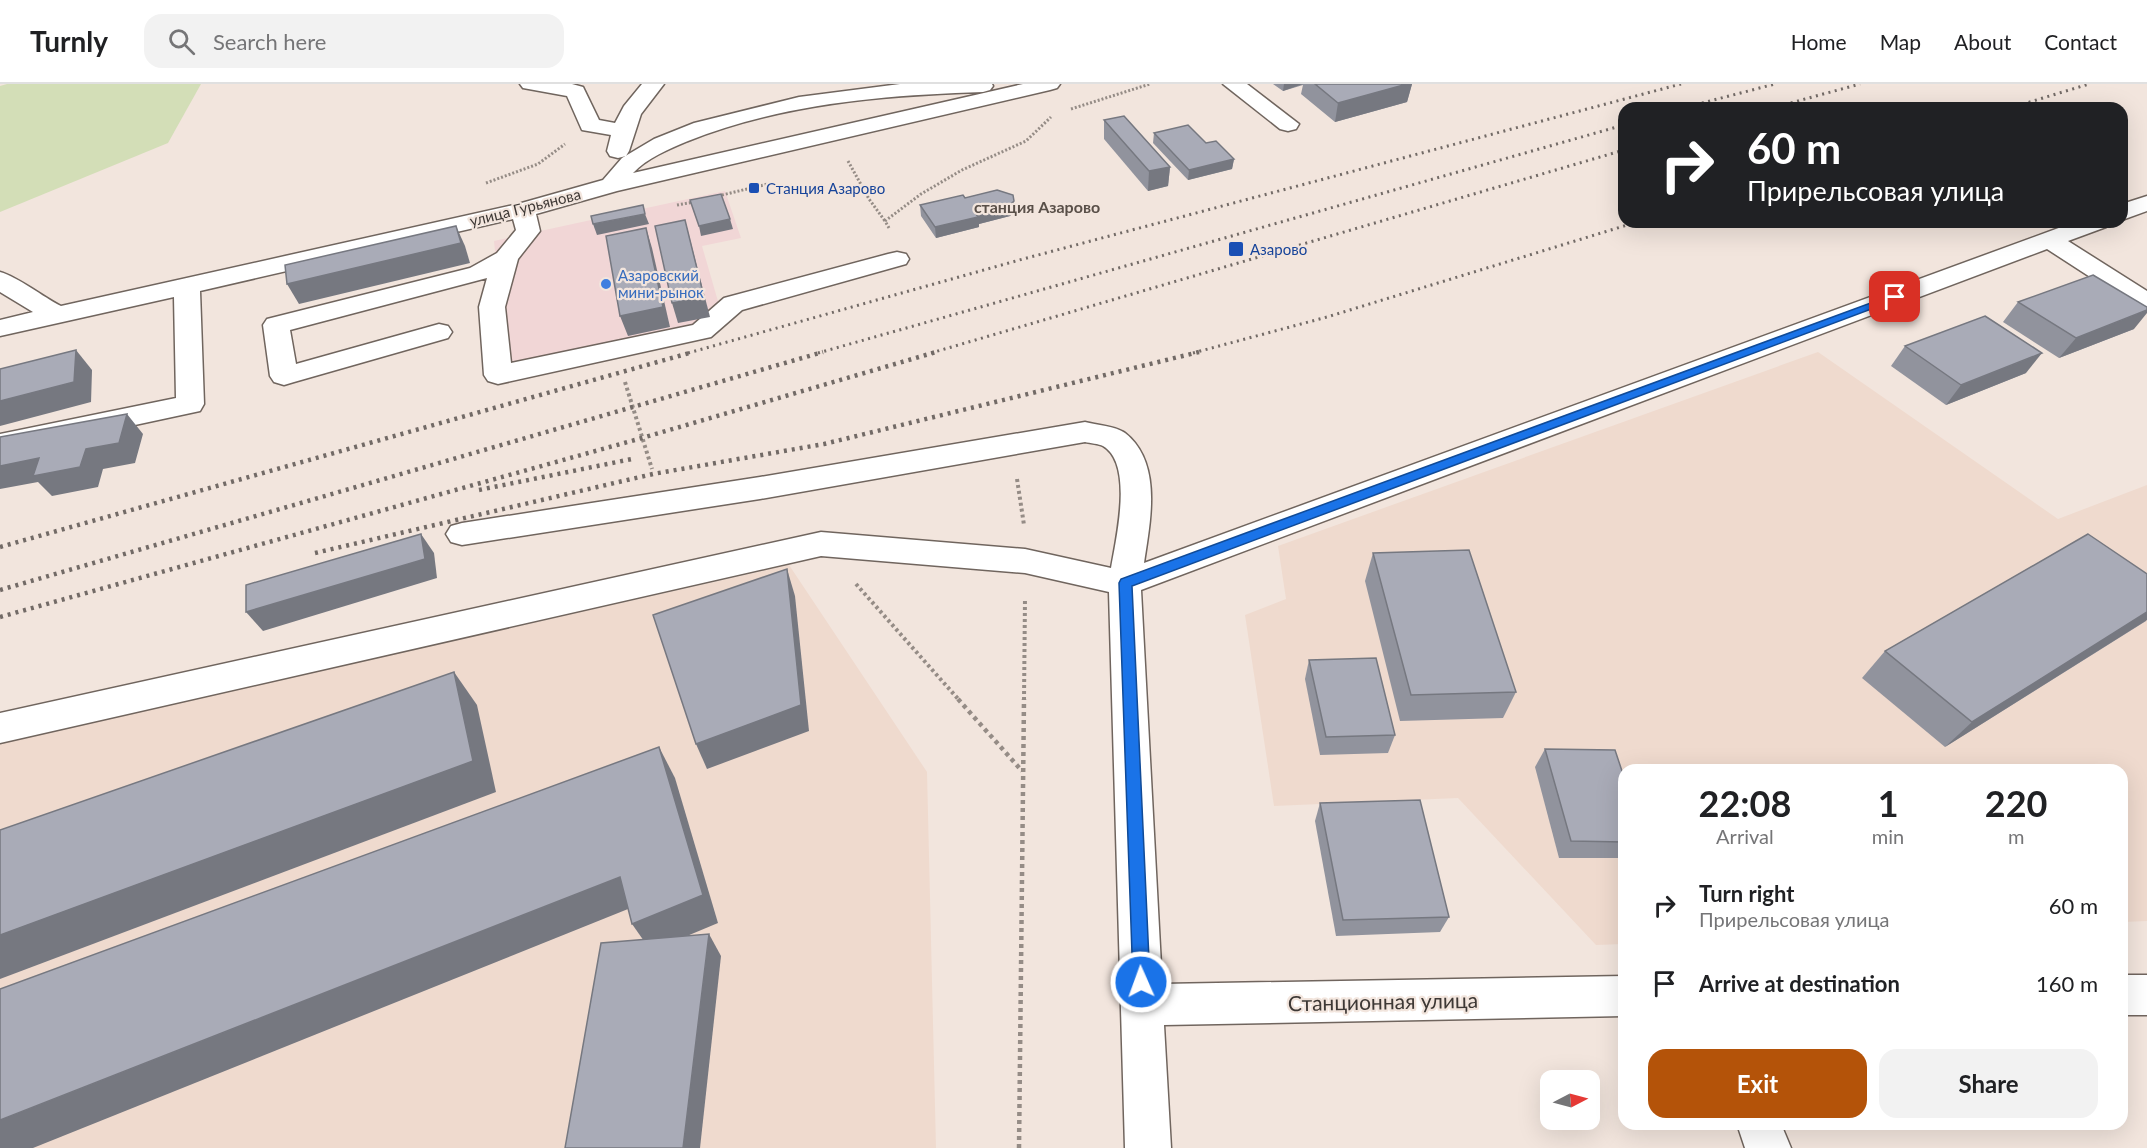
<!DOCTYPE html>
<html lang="en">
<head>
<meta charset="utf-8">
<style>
	:root { --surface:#fff; --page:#f2f2f2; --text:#202124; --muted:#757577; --line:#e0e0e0; --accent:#b45309 }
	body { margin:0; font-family:Lato,sans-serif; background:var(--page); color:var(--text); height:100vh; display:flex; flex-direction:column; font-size:22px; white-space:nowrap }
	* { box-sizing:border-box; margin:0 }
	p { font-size:20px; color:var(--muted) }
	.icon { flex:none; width:33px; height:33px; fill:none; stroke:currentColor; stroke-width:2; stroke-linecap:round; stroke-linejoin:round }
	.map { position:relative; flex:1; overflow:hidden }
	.sheet { position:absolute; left:1618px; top:680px; width:510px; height:366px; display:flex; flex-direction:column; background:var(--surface); border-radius:18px; box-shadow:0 6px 24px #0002 }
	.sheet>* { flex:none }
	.guide { position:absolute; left:1618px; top:18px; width:510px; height:126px; border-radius:18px; box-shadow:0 6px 24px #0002; background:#202124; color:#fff; overflow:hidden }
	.needle { width:39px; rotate:84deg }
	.controls { position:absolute; left:1540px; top:986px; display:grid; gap:12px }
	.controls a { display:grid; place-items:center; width:60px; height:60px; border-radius:12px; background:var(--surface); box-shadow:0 6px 24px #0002; font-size:30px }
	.pin { position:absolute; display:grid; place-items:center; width:51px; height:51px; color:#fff; margin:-26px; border-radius:12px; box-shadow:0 3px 9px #0006 }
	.me { position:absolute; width:66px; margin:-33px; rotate:358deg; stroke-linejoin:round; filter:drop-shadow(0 0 4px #0008) }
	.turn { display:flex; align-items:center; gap:21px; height:126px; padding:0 30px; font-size:27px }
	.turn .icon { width:78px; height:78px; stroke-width:2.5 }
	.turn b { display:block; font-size:42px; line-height:51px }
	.eta { display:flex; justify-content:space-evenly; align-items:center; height:102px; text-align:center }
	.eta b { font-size:36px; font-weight:700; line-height:42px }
	.button { display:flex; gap:12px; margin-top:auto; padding:12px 30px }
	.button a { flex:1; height:69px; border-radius:18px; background:var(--accent); color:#fff; font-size:24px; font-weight:700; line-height:69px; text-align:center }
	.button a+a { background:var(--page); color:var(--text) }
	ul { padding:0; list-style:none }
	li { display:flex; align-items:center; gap:18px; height:78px; padding:0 30px }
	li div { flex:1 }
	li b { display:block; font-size:22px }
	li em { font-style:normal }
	header { display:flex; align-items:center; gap:36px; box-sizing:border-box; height:84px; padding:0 30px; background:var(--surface); border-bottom:2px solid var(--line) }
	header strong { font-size:28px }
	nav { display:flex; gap:33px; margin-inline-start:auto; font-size:21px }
	.search { width:420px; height:54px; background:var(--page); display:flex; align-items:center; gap:15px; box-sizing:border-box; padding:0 21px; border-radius:18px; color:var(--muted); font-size:22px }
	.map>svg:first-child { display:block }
</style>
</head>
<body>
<header>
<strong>Turnly</strong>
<div class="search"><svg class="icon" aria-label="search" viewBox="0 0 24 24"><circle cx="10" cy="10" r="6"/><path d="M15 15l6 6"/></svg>Search here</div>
<nav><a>Home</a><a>Map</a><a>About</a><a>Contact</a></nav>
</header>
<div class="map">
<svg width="2147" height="1064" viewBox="0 0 2147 1064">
	<rect width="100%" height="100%" fill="#f2e5dd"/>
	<path fill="#f1d6d6" d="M725 107 741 154 702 162 724 238 507 284 494 157Z"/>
	<g fill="#efdace">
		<path d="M1818 268 2058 435 2147 401V837L2123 838 2122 686H1624V860L1596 861 1458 714 1274 722 1245 531 1286 515 1278 462Z"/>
		<path d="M789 481 927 688 936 1064H0V659Z"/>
	</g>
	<path fill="#d3deb7" d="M7 0H201L168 59 0 128V2Z"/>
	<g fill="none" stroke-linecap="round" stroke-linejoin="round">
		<g stroke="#70655e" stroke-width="3">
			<g id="minor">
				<path d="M520 0H572L583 3 599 36 615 39 624 22 642 0H664L641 30 629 67 626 72 618 74 610 72 607 67 611 51 582 46 567 12 523 4Z"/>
				<path d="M900 0H992L993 2 990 6 983 8C884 11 780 20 688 57 669 65 647 74 633 89L1023 0H1060L1057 4 1050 6 617 107 536 130 540 147 518 175 505 223 511 279 693 241 724 214 888 170 897 168 906 170 909 175 906 180 742 226 711 253 498 300 488 297 484 291 479 223 487 194 290 246 296 280 439 240 448 242 452 248 448 254 294 298 284 301 274 298 270 292 263 241 267 235 470 184 497 169 516 146 513 135 200 207 204 320 200 327 0 370V350L176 314 174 213 0 252V236L33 228 0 208V188C18 193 43 213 61 222L518 120 603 96 622 74 654 55 694 39 799 13Z"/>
				<path d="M1223 0H1247L1299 40 1296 45 1288 47 1280 45Z"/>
				<path d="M2147 112V127L2122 136V120Z"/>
				<path d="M2075 138H2109L2106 143 2068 157 2147 207V226L2138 224 2047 165 1141 506 1162 900 1624 892V932L1164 941 1171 1064H1125L1109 508 1025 489 821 472 0 659V629L821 448 1025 465 1111 484C1116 455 1134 380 1103 362 1099 360 1090 359 1085 358L760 415 462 461 451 458 446 450 451 442 462 439 760 393 1085 338C1096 341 1116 342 1125 349 1163 379 1150 438 1144 479Z"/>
				<rect x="2122" y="891" width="25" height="40"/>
				<path d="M1737 1040H1781L1791 1064H1745Z"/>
			</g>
		</g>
		<g stroke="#958c86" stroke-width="3" stroke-dasharray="2 2" stroke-linecap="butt">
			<path d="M1071 25 1150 0"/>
			<path d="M848 77 869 115 885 137"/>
			<path d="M486 99 538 80 565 60"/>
			<path d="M718 112 772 99"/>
			<path d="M677 121 694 118"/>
			<path d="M889 144 885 137 921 110 962 86 1026 57 1051 33"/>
		</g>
		<g stroke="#958c86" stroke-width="4" stroke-dasharray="3 3" stroke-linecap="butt">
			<path d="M625 298 652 385"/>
			<path d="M1017 395 1024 441"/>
			<path d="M856 500 959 616"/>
			<path d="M1024 616 1025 514"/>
		</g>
		<g stroke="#958c86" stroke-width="4.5" stroke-dasharray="4 4" stroke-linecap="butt">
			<path d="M958 615 1022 687"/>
			<path d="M1019 1064 1024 615"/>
		</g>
		<use href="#minor" fill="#fff" fill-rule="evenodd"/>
		<g stroke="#726a66" stroke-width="3" stroke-dasharray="2 4.5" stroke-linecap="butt">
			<path d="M1683 24 1775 0"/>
			<path d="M1772 24 1860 0"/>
			<path d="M2010 24 2089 0"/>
			<path d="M688 269 1023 175 1681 0"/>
			<path d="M818 269 1624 41"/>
			<path d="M931 269 1624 66"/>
			<path d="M1193 269 1327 233 1637 138"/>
		</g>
		<g stroke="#726a66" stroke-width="4.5" stroke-dasharray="3 5" stroke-linecap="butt">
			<path d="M479 406 632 375"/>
			<path d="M0 463 693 268"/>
			<path d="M315 469 653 390 824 360 1199 268"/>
			<path d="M0 506 823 268"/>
			<path d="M0 533 642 354 936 268"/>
		</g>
	</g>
	<g fill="#91939d">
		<path d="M1273 0H1412L1407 18 1335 38 1301 10 1303 1 1283 7Z"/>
		<path d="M1104 36 1170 83 1168 102 1148 107 1104 55Z"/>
		<path d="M1154 49 1206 59 1234 75 1232 85 1188 96 1153 59Z"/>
		<path d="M965 114 1014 128 1010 132 979 140V143L936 154 921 132 920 121Z"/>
		<path d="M2018 218 2134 245 2059 274 2003 238Z"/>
		<path d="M1905 262 2026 289 1946 321 1891 282Z"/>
		<path d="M1373 469 1516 608 1503 634 1400 637 1365 497Z"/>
		<path d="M2147 528 2146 537 1945 663 1862 594 1885 567Z"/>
		<path d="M1309 576 1395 651 1388 669 1320 671 1305 595Z"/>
		<path d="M1545 665 1624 693V774H1559L1535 683Z"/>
		<path d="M1320 719 1449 833 1440 848 1336 852 1315 737Z"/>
	</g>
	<g fill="#767880">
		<path d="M1284 0H1303L1283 7Z"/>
		<path d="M1407 0H1412L1407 18 1335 38 1338 19Z"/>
		<path d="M1234 75 1232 85 1188 96 1189 86Z"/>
		<path d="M1170 83 1168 102 1148 107 1149 87Z"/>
		<path d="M1014 117V128L1010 132 979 140V143L936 154 935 143Z"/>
		<path d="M645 130 649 140 597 151 593 140Z"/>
		<path d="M730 135 733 145 701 152 699 142Z"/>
		<path d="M685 136 710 233 678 239 672 219Z"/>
		<path d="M456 142 465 162 470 179 299 220 287 200Z"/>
		<path d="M646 144 652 164 670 243 628 252 620 232Z"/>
		<path d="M2147 226V229L2134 245 2059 274 2076 254Z"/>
		<path d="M76 266 92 286 91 318 0 342V317Z"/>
		<path d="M2042 269 2026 289 1946 321 1961 301Z"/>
		<path d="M127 330 143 350 135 379 103 385 98 403 52 412 38 398 0 405V382Z"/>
		<path d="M421 450 434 469 437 494 263 547 246 528Z"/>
		<path d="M787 485 795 512 809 647 707 685 696 660Z"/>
		<path d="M2147 528V536L1945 663 1972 638Z"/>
		<path d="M454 588 477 621 496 708 0 895V851Z"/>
		<path d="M659 663 675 694 718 839 651 867 632 840Z"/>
		<path d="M620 793 638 821 33 1064H0V1036Z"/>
		<path d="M709 850 721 872 700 1064H683Z"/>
	</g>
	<g fill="#a9abb7" stroke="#767880" stroke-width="1.5">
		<path d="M1315 0H1407L1338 19Z"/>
		<path d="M1124 32 1170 83 1149 87 1104 36Z"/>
		<path d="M1188 41 1206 59 1216 57 1234 75 1189 86 1154 49Z"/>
		<path d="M997 106 1013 111 1014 117 1009 122 976 130 978 133 935 143 920 121 963 111 965 114Z"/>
		<path d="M721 110 730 135 699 142 690 116Z"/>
		<path d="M643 121 645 130 593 140 591 132Z"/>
		<path d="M685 136 704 213 672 219 655 142Z"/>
		<path d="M456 142 461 159 287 200 285 181Z"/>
		<path d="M646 144 663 223 620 232 606 152Z"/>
		<path d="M2093 191 2147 223V226L2076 254 2018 218Z"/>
		<path d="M1985 232 2042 269 1961 301 1905 262Z"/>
		<path d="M76 266 74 298 0 317V285Z"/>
		<path d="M127 330 119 359 86 365 80 383 33 392 39 374 0 382V353Z"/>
		<path d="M421 450 425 475 246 528V501Z"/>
		<path d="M2088 450 2147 490V528L1972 638 1885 567Z"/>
		<path d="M1469 466 1516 608 1411 611 1373 469Z"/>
		<path d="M787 485 801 621 696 660 653 531Z"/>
		<path d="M1376 574 1395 651 1326 653 1309 576Z"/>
		<path d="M454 588 473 677 0 851V746Z"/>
		<path d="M659 663 703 811 632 840 620 793 0 1036V905Z"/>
		<path d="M1545 665 1615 666 1624 693V758L1571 757Z"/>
		<path d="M1420 716 1449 833 1343 836 1320 719Z"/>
		<path d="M709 850 683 1064H565L601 859Z"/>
	</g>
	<path fill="#1a73e8" stroke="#114b97" stroke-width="1.5" d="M1895 210 1898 211V215L1132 502 1150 898 1147 904 1141 906 1135 904 1133 898 1119 499 1121 495Z"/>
	<g fill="#1a4fb4" stroke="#f2e5dd" stroke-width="2">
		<rect x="748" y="98" width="12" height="12" rx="3"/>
		<rect x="1228" y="157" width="16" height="16" rx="3"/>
	</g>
	<circle fill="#3f7fe0" stroke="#f2e5dd" stroke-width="2" cx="606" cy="200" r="6"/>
	<g text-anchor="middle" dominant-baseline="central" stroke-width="4.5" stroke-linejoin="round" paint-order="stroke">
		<g font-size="15" fill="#164399" stroke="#f2e5dd" text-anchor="start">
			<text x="766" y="104">Станция Азарово</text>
			<text x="1250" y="165">Азарово</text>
		</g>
		<g font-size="15" fill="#3d3835" stroke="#f2e5dd">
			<text transform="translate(525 123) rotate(-14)">улица Гурьянова</text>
		</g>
		<g font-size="15" fill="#366cbe" stroke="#f2e5dd" text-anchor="start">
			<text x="618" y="191">Азаровский<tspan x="618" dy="17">мини-рынок</tspan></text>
		</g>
		<g font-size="16" font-weight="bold" fill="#594f48" stroke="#f2e5dd">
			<text x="1037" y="122">станция Азарово</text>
		</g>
		<g font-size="21" fill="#3d3835" stroke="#f2e5dd">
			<text transform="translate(1383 917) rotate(-1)">Станционная улица</text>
		</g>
	</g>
</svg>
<div class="controls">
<a><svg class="needle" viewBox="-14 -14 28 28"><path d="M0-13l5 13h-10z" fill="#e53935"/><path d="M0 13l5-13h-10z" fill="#757577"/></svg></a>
</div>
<div class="pin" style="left:1895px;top:213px;background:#d93025"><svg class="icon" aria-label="arrive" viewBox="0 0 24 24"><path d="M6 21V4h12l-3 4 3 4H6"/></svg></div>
<svg class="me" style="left:1141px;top:898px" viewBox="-20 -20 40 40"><circle r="17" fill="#1a73e8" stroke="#fff" stroke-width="3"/><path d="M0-11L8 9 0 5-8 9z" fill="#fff"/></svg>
<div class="guide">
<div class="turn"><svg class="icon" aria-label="right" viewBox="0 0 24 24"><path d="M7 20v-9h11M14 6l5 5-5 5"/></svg><div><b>60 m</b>Прирельсовая улица</div></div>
</div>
<section class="sheet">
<div class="eta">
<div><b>22:08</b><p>Arrival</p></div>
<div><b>1</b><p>min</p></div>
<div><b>220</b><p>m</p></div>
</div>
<ul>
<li><svg class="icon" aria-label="right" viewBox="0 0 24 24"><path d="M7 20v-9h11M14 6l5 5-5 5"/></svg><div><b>Turn right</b><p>Прирельсовая улица</p></div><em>60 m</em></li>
<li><svg class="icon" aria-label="arrive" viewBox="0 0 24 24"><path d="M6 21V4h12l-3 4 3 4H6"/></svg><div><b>Arrive at destination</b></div><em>160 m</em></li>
</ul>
<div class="button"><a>Exit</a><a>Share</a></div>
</section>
</div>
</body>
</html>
